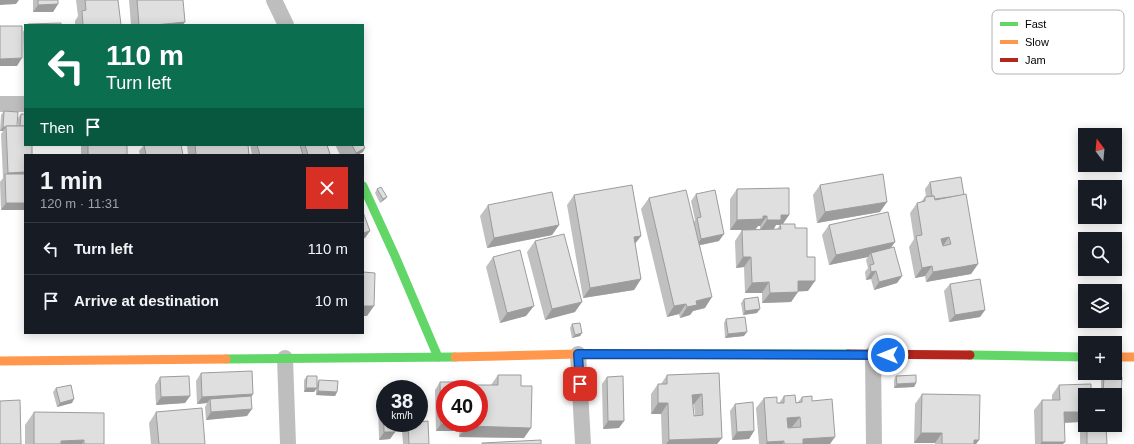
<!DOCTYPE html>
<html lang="en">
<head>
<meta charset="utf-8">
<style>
	:root { --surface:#171b24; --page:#242831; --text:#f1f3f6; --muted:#9ea1a6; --line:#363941 }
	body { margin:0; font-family:Helvetica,sans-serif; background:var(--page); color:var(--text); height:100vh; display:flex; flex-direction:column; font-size:15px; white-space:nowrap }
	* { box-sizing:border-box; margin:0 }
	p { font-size:13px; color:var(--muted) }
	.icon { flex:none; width:22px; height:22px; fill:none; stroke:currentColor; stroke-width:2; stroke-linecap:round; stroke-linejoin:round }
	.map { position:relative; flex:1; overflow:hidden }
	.drawer { position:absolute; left:24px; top:154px; width:340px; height:180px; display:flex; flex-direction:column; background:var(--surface); border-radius:0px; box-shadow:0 2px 10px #0003 }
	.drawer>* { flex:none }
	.guide { position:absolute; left:24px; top:24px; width:340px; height:122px; border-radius:0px; box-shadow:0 2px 10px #0003; background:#0b6e4f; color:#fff; overflow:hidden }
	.needle { width:26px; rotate:344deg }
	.fabs { position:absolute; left:1078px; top:128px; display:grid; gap:8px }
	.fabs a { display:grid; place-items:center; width:44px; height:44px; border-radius:0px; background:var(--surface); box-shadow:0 2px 10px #0003; font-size:20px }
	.speed { position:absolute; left:376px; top:380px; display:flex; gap:8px; font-size:20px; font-weight:700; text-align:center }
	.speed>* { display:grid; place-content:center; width:52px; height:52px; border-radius:50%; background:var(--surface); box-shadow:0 2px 10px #0003; line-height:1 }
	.speed small { font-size:10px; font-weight:400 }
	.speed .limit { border:6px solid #d22; background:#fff; color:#111 }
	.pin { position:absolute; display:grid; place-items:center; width:34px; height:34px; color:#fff; margin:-17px; border-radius:8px; box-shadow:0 2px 6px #0006 }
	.me { position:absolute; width:44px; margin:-22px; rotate:270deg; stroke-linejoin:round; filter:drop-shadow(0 0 3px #0008) }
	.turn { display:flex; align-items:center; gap:14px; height:84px; padding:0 16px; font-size:18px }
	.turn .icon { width:52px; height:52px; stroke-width:2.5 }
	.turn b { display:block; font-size:28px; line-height:34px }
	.then { display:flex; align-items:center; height:38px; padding:0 16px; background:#0003; gap:8px; font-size:15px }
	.round { display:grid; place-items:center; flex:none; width:42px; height:42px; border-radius:0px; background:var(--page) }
	.summary { display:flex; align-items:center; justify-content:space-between; height:68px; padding:0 16px }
	h1 { font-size:24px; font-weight:800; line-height:30px }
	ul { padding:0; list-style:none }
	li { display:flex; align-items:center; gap:12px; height:52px; padding:0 16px; border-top:1px solid var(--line) }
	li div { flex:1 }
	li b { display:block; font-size:15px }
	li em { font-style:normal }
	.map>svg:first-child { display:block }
</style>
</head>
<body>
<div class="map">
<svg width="1134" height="444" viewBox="0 0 1134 444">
	<rect width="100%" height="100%" fill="#fff"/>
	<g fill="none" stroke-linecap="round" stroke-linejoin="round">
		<g stroke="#bebebe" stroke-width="16">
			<path d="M274 0 286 25"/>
			<path d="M0 104H25"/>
			<path d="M344 145 349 155"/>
			<path d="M578 354 583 444"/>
			<path d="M873 354 874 444"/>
			<path d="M285 358 288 444"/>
		</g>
		<g stroke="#63d668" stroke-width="9">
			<path d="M363 186 395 256 438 357"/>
			<path d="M662 354H848"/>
			<path d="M970 355 1085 357"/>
			<path d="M226 359 455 357"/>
		</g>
		<g stroke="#ff974d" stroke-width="9">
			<path d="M455 357 578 354H662"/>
			<path d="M1115 357H1134"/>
			<path d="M0 361 226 359"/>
		</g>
		<path stroke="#b3261e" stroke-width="9" d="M848 354 970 355"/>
	</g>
	<g fill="#c0c0c0" fill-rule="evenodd">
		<path d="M33 0H58V4L53 12H33Z"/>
		<path d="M76 0H118L121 25H75V21L78 16Z"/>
		<path d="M129 0H183V25H131Z"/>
		<path d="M25 28V72H24L23 32Z"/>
		<path d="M4 111 17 126H18V118L21 114 25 210H1L0 182 3 178 1 134 3 131H0L1 115Z"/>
		<rect x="81" y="145" width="46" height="10"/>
		<path d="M144 145H181L183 155H140L139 151Z"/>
		<path d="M187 145H248L249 155H188Z"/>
		<path d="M250 145H327L330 154V155H252Z"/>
		<path d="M347 145H363V152L357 155H352Z"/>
		<path d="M930 182 963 195 978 264 971 274 926 282 925 276 915 278 909 247 914 239 910 213 917 203 921 202 925 197H926L925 189Z"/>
		<path d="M820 185 880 212 817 223 813 195Z"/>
		<path d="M377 189 387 197 384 200 380 203 375 193Z"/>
		<path d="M737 189 789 215 783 224 795 228 808 291H798L791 302 762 303V293H745L744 267 736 268 735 241 742 230H760V226H758L755 230H730V199ZM776 225H780L777 229H774Z"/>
		<path d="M696 194 719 241 700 245 705 308 693 311 690 315 680 318 679 314 667 317 641 209 649 198 694 222 695 220 691 201Z"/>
		<path d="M574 195 641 236 635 244 641 279 634 290 583 298 567 205Z"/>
		<path d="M488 205 559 225 552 235 487 248 480 216Z"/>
		<path d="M829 225 895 242 891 248 902 276 897 283 874 290 871 279 866 280 865 272 868 268 866 260 868 257 829 265 822 235Z"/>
		<path d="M535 241 575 312 545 320 527 252Z"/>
		<path d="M493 257 526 316 500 323 486 267Z"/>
		<path d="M950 284 985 310 980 317 949 322 944 291Z"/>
		<path d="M744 299 757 313 743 315 741 303Z"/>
		<path d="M726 319 744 336 725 338 724 323Z"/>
		<path d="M572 324 582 333 580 336 572 338 570 328Z"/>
		<path d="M201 373 251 397 247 416 206 420 205 407 207 403 197 404 196 381Z"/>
		<path d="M719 373 722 438 717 444H662L661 414H651V394L658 384H661L667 375ZM694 404 695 415 694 416 693 405Z"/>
		<path d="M498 375 521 386 524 438 459 437 460 423H479V389H465L468 385H491Z"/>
		<path d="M307 376 317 383 319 380 337 392 335 396 316 395V389L314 392H304V380Z"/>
		<path d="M896 376 916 383 914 387 894 388V380Z"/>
		<path d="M160 377 190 396 185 403 156 405 155 385Z"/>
		<path d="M607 377 619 428 603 429 602 384Z"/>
		<path d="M1104 377 1121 393 1119 397 1115 395H1101V380Z"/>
		<path d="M440 382 458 424 453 431H436L435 390Z"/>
		<path d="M1059 385 1085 395V425H1106L1107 444H1080V422L1065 423 1063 444H1035L1034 410 1042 400H1052V395Z"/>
		<path d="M56 388 72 403 57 407 53 392Z"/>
		<path d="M383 394 385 423H419L429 444H403L402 430 407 423 395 424V432L390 439 379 440 378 401Z"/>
		<path d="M922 394 979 440 976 444H935V443H914L915 404Z"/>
		<path d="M784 396 796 403 798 402 802 397 812 401 830 444H759L756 408 764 398 777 403H779Z"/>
		<path d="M735 404 754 431 749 439 732 440 730 411Z"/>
		<path d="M34 412 104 444H25V425Z"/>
		<path d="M156 412 205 444H151L149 423Z"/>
	</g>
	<g fill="#9c9c9c">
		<path d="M0 0H19L16 4 0 5Z"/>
		<path d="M58 4 53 12H33L38 5Z"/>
		<path d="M185 22 183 25H155Z"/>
		<path d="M22 58 17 66H0V59Z"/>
		<path d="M3 127H6L3 131H0Z"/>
		<path d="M365 148 363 152 357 155H355L356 153Z"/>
		<path d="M25 172V179L5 176 8 173Z"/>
		<path d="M387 197 384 200 380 203 383 199Z"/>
		<path d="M887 202 880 212 817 223 825 212Z"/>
		<path d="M6 203H25V210H1Z"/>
		<path d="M781 215H789L782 225 780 224V225H776L773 230H760L767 220Z"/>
		<path d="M763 216H767L760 226H758L755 230H730L737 220Z"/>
		<path d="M559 225 552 235 487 248 494 238Z"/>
		<path d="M370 231 365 238 363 239V233Z"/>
		<path d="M724 234 719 241 696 246 701 239Z"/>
		<path d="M641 236 633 246 634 237Z"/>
		<path d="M949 237 942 247 941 239Z"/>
		<path d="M895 242 887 252 871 253 868 257 829 265 836 255Z"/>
		<path d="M743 257H751L744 267 736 268Z"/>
		<path d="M978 264 971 274 926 282 933 272Z"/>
		<path d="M932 266 925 276 915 278 922 268Z"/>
		<path d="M876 271 871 279 866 280 871 272Z"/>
		<path d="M902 276 897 283 874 290 879 282Z"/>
		<path d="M641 279 634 290 583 298 590 288Z"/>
		<path d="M798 281H815L808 291 791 292Z"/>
		<path d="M769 282 762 293H745L752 283Z"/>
		<path d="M798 292 791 302 762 303 770 293Z"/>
		<path d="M712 297 705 308 693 311 690 315 680 318 687 307 696 301Z"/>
		<path d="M582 302 575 312 545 320 552 309Z"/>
		<path d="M686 304 679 314 667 317 674 306Z"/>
		<path d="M363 306H374L367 316H363Z"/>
		<path d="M534 306 526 316 500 323 507 313Z"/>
		<path d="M760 309 757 313 743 315 745 311Z"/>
		<path d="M985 310 980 317 949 322 955 315Z"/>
		<path d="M747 332 744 336 725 338 728 334Z"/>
		<path d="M582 333 580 336 572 338 575 335Z"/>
		<path d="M916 383 914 387 894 388 897 384Z"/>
		<path d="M306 388H317L314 392H304Z"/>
		<path d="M318 391 337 392 335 396 316 395Z"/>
		<path d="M1103 393H1121L1119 397H1115V395H1101Z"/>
		<path d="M253 394 248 402 210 399 207 403 197 404 202 397Z"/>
		<path d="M702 394 694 404 685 405 692 395Z"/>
		<path d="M190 396 185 403 156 405 161 397Z"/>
		<path d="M74 399 72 403 57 407 60 403Z"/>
		<path d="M658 403H668L661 414H651Z"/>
		<path d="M252 409 247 416 206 420 211 412Z"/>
		<path d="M1064 412H1085V414L1080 422 1057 423Z"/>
		<path d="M800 417 792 427 780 429 787 418Z"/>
		<path d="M608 421H624L619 428 603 429Z"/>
		<path d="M390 423H407L390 424Z"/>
		<path d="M441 424H458L453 431H436Z"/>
		<path d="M467 426 531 428 524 438 459 437Z"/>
		<path d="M754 431 749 439 732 440 737 432Z"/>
		<path d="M384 432H395L390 439 379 440Z"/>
		<path d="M921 433H942L935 443H914Z"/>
		<path d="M835 437 830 444H800L803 439Z"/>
		<path d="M722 438 717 444H666L669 440Z"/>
		<path d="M84 440 82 444H59L61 441Z"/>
		<path d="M974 440H979L976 444H971Z"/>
		<path d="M784 441 782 444H766L767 442Z"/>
		<path d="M1042 442H1065L1063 444H1040Z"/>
	</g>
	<g fill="#dfdfdf" stroke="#9c9c9c" fill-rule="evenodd">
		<path d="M38 0H58V4L38 5Z"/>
		<path d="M85 0H118L121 25H83L82 11 86 10Z"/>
		<path d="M137 0H183L185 22 155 25H139Z"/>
		<path d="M61 23V25H28V24Z"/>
		<path d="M0 26H22V58L0 59Z"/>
		<path d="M4 111 18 112 17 126H6V127H3Z"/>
		<path d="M21 114H25V126H20Z"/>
		<path d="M6 126H25V145H32V155H25V172L8 173Z"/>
		<path d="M363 144 365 148 356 153 352 145H363Z"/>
		<rect x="88" y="145" width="39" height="10"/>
		<path d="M144 145H181L183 155H146Z"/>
		<path d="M195 145H248L249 155H196Z"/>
		<path d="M257 145H300L303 155H260Z"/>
		<path d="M305 145H327L330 154 328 155H308Z"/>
		<path d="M5 174H25V203H6Z"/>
		<path d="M883 174 887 202 825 212 820 185Z"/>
		<path d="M961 177 964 195 935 199 934 196H932L930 182Z"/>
		<path d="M632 185 641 236 634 237 641 279 590 288 574 195Z"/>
		<path d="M381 187 387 197 383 199 377 189Z"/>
		<path d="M789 188V215H781V220H767V216H763V219L737 220V189Z"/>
		<path d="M686 190 712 297 696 301 697 305 687 307 686 304 674 306 649 198Z"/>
		<path d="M715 190 724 234 701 239 697 218 701 217 696 194Z"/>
		<path d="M552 192 559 225 494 238 488 205Z"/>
		<path d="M966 194 978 264 933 272 932 266 922 268 916 236 922 235 917 203 925 201V197L934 196 935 200ZM949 237 951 244 943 246 941 239Z"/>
		<path d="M363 212 370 231 363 233Z"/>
		<path d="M888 212 895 242 836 255 829 225Z"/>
		<path d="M780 224H795V228H807V257H815V281H798V292L770 293 769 282 752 283 751 257H743L742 230 781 229Z"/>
		<path d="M564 234 582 302 552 309 535 241Z"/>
		<path d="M894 247 902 276 879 282 876 271 871 272 870 265 874 264 871 253Z"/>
		<path d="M520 250 534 306 507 313 493 257Z"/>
		<path d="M363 272 375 273 374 306H363Z"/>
		<path d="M980 279 985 310 955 315 950 284Z"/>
		<path d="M758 297 760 309 745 311 744 299Z"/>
		<path d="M745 317 747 332 728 334 726 319Z"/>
		<path d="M580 323 582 333 575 335 572 324Z"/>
		<path d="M252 371 253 394 202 397 201 373Z"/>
		<path d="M719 373 722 438 669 440 668 403H658V384H667V375ZM702 394 703 415 694 416 692 395Z"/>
		<path d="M498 375H521V386H532L531 428 467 426V423H479V389H468V385H498Z"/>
		<path d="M916 375V383L897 384 896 376Z"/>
		<path d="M189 376 190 396 161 397 160 377Z"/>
		<path d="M307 376H317V388H306Z"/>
		<path d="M623 376 624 421H608L607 377Z"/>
		<path d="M1104 377H1122L1121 393H1103Z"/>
		<path d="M319 380 338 381 337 392 318 391Z"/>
		<path d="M440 382H457V389H445V423H458V424H441Z"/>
		<path d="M1091 384V395H1085V412H1064L1065 442H1042V400H1060L1059 385Z"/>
		<path d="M71 385 74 399 60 403 56 388Z"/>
		<path d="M383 394H385V423H395V432H384Z"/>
		<path d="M922 394 980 395 979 440H974V444H942V433H921Z"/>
		<path d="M795 395 796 403 802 402V397L812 396V401L832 399 835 437 803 439V444H784V441L767 442 764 398 777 397V403H784V396ZM800 417 801 427 788 428 787 418Z"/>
		<path d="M251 396 252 409 211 412 210 399Z"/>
		<path d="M20 400 21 444H0V401Z"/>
		<path d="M753 402 754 431 737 432 735 404Z"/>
		<path d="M202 408 205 444H159L156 412Z"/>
		<path d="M34 412 104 413V444H84V440L61 441V444H34Z"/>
		<path d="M428 421 429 444H409L408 423H419V422Z"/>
		<path d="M1087 425H1106L1107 444H1087Z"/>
		<path d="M541 440V444H482V443Z"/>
	</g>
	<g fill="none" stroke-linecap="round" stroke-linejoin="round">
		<g stroke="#114b97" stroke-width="10">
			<path id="route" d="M580 384 578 354 888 355"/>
		</g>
		<use href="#route" stroke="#1a73e8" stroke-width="7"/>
	</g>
	<rect x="992" y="10" width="132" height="64" rx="6" fill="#fff" stroke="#b2b2b2" stroke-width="1"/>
	<rect x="1000" y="22" width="18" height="4" fill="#63d668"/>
	<rect x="1000" y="40" width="18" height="4" fill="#ff974d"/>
	<rect x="1000" y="58" width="18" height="4" fill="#b3261e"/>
	<g font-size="11" fill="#000">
		<text x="1025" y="28">Fast</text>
		<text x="1025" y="46">Slow</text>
		<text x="1025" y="64">Jam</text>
	</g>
</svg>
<div class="fabs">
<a><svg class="needle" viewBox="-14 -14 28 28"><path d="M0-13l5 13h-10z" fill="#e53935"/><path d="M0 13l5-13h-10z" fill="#9ea1a6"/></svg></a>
<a><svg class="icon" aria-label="sound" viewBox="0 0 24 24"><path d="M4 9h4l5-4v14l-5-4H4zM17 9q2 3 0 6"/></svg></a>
<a><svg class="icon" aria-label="search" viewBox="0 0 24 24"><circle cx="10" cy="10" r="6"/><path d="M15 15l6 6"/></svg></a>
<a><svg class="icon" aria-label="layers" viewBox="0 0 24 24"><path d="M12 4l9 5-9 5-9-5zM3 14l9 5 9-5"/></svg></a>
<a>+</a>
<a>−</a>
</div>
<div class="speed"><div>38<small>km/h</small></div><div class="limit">40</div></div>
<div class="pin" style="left:580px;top:384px;background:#d93025"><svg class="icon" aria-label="arrive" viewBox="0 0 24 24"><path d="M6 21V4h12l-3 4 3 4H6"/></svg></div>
<svg class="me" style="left:888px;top:355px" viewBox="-20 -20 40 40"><circle r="17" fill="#1a73e8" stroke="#fff" stroke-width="3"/><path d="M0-11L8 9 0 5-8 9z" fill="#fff"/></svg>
<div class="guide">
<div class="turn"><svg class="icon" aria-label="left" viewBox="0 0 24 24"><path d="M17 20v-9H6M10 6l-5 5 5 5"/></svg><div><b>110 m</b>Turn left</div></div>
<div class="then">Then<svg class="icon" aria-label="arrive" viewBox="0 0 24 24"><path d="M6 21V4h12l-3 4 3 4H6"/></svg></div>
</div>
<section class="drawer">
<div class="summary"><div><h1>1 min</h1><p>120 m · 11:31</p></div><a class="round" style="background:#d93025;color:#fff"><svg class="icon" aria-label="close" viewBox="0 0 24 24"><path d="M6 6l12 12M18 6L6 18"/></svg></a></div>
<ul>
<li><svg class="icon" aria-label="left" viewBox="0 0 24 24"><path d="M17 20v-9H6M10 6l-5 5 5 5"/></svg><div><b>Turn left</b></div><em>110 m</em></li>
<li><svg class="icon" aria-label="arrive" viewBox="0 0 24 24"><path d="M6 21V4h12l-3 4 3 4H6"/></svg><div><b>Arrive at destination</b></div><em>10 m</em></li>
</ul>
</section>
</div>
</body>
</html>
